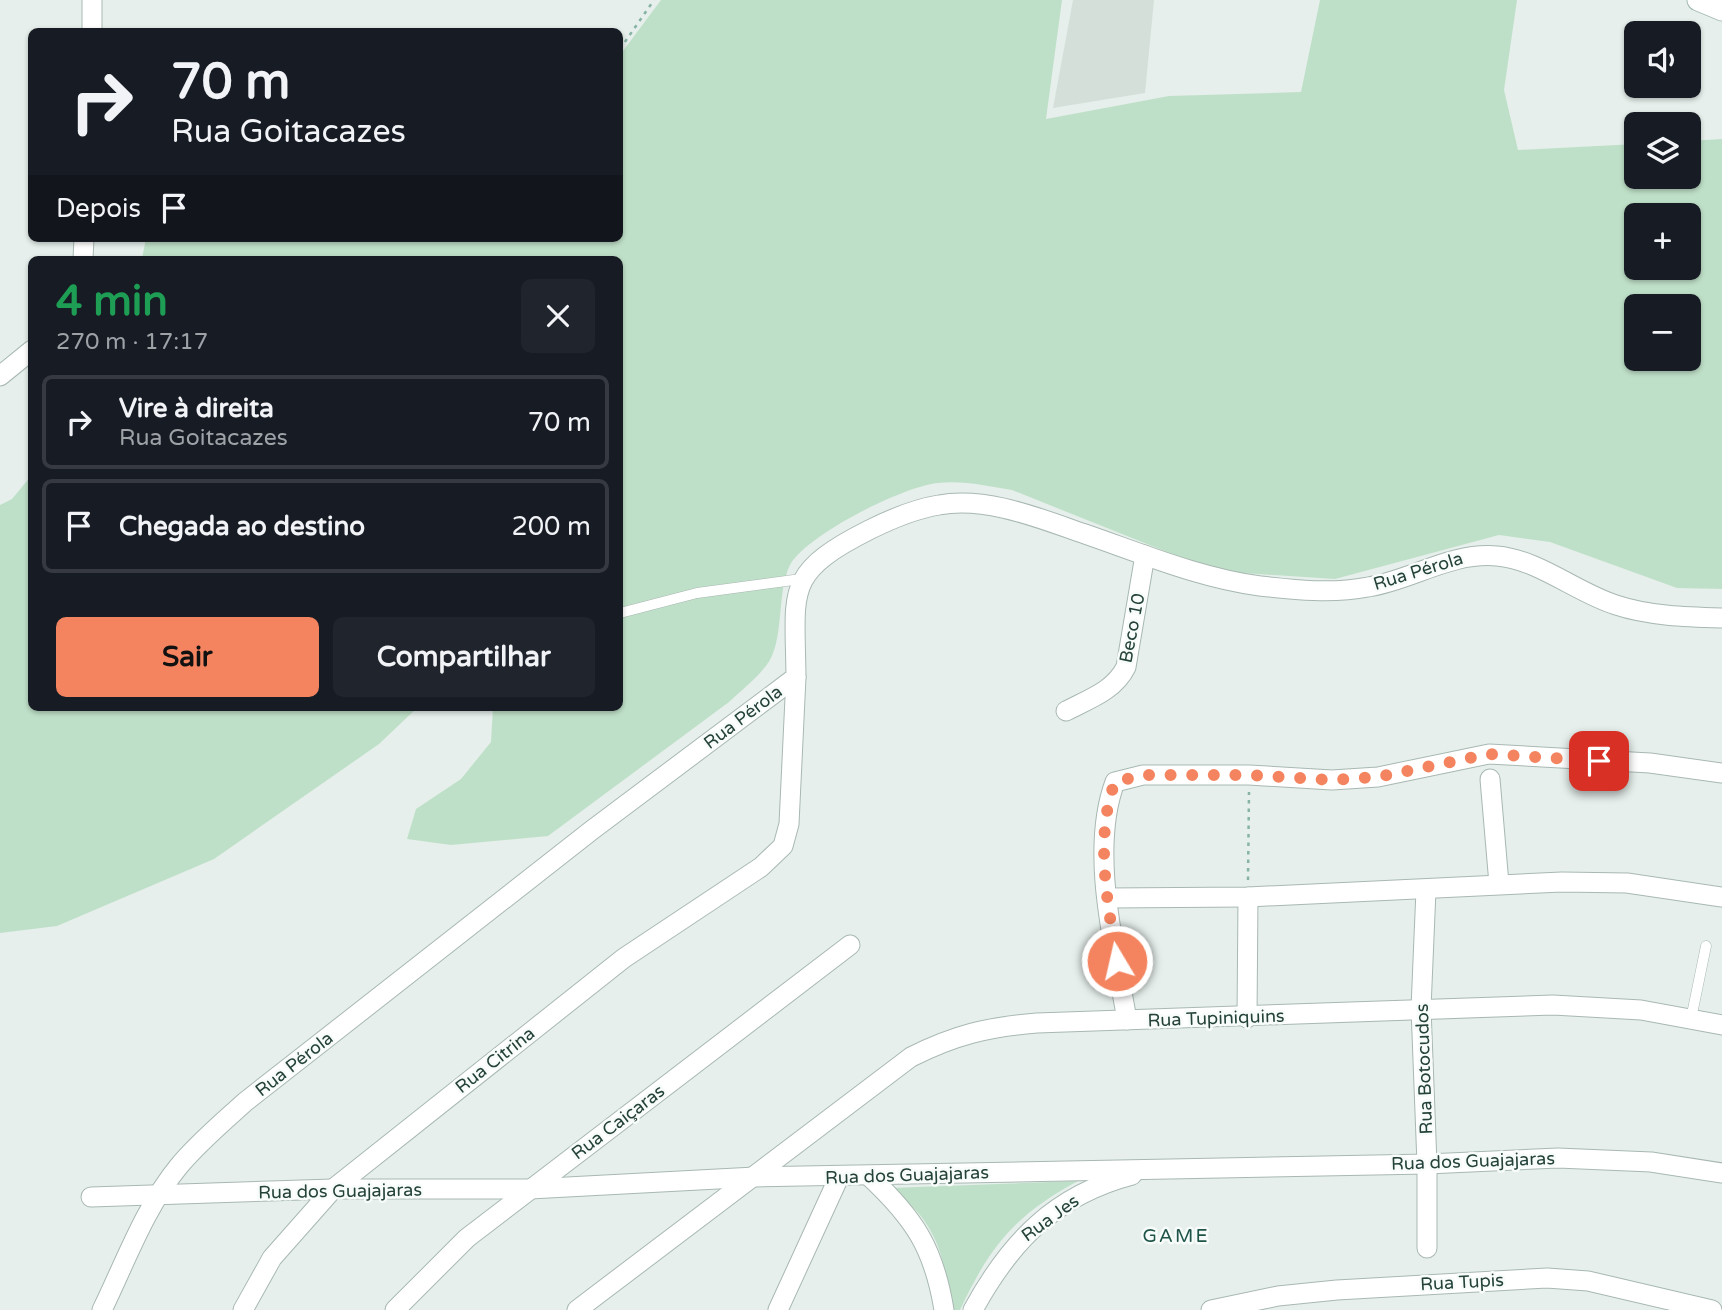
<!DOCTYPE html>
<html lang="pt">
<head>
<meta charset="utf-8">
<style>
	:root { --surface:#171b24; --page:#20242c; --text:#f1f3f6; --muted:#9ea1a6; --line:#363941; --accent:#f4845f }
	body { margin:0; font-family:"Varela Round",sans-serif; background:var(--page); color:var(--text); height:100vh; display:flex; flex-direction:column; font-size:26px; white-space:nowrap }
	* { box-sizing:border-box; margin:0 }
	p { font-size:23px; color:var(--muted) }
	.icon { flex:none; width:38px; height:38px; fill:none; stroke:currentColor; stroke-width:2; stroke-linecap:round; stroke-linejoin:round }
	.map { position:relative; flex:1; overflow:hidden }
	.side { position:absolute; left:28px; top:256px; width:595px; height:455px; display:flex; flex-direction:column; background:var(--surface); border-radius:10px; box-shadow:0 2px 5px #0004 }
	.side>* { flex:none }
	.banner { position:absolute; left:28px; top:28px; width:595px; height:214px; border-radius:10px; box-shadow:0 2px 5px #0004; background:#171b24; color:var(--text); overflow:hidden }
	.buttons { position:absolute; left:1624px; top:21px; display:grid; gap:14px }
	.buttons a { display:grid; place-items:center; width:77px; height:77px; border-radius:10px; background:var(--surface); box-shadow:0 2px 5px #0004; font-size:35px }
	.pin { position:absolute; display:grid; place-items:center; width:60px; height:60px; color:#fff; margin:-30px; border-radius:14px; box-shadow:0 4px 10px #0006 }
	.me { position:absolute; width:77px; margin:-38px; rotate:351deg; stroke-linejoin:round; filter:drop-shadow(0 0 5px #0008) }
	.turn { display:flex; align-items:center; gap:24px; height:147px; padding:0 28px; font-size:32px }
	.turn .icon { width:91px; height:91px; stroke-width:2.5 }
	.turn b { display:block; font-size:49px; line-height:60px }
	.then { display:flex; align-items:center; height:66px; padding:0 28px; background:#0003; gap:14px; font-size:26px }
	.round { display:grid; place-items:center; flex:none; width:74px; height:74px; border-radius:10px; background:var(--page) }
	.head { display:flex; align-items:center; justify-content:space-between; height:119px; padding:0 28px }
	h1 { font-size:42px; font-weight:800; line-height:52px; color:#1e9e55 }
	.button { display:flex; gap:14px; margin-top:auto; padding:14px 28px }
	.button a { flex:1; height:80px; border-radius:10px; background:var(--accent); color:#111; font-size:28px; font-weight:800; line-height:80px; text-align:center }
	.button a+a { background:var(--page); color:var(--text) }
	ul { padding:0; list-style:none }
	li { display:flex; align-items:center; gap:21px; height:94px; margin:0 14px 10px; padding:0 14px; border:4px solid var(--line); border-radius:10px }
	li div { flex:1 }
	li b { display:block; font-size:26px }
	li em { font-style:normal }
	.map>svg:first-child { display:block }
</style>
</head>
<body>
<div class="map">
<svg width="1722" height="1310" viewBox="0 0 1722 1310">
	<rect width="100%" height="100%" fill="#e6efeb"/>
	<path fill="#d4dfda" d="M1073 0H1154L1145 93 1053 108Z"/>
	<g fill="#bfe0c8" fill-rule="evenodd">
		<path d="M661 0H1062L1046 119 1169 96 1301 92 1320 0H1517L1504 90 1518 150 1636 144V177H1689V141L1722 139V589L1677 588 1550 542 1499 535 1335 579 1242 573 1202 566 1012 490C988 486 962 480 938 483 904 486 806 535 790 565 777 591 784 635 770 660 760 676 742 690 729 702L548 836 451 845 407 839 416 809 461 779 491 742 493 707H620V259H142L146 238H620V55ZM1636 215H1689V268H1636ZM1636 306H1689V359H1636Z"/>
		<path d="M31 476 32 707H418L379 744 214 859 57 926 0 933V505L12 499Z"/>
		<path d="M1078 1181C1015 1215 990 1246 960 1310H949C947 1257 935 1220 891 1188Z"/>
	</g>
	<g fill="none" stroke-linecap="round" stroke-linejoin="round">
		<g stroke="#a8b8b2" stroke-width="11">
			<g id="service">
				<path d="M620 613 697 593 801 579"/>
				<path d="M1691 1019 1706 946"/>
			</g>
		</g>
		<g stroke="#a8b8b2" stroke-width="21">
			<g id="minor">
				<path d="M92 0V32"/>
				<path d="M83 259 84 238"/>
				<path d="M0 376 32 350"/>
				<path d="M1066 711C1089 699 1114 691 1126 667L1145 555"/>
				<path d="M1490 779 1499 884"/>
				<path d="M1426 890 1421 1008 1427 1164V1248"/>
				<path d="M1108 898 1248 897 1562 882 1627 883 1722 897"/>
				<path d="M1247 1018 1248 897"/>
				<path d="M1127 1020C1115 949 1089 851 1115 782L1143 775H1249L1332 780 1378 777 1489 754 1650 763 1722 773"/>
				<path d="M869 1176C914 1218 934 1248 944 1310"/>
				<path d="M91 1197 333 1189H530L755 1177 1427 1164 1558 1158 1651 1162 1722 1173"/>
				<path d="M102 1310C125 1263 145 1207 179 1166 198 1143 222 1123 245 1102L592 830 796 677C795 589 784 573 869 530 891 519 914 509 939 505 987 496 1041 519 1085 534 1143 554 1200 578 1260 586 1296 590 1332 594 1368 587 1412 580 1450 552 1497 556 1540 560 1575 592 1616 605 1649 616 1687 617 1722 618"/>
				<path d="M243 1310 272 1258 333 1189 624 958 761 867 783 846 789 824 796 677"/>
				<path d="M395 1310 467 1238 850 945"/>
				<path d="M577 1310 911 1057C955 1035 987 1027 1037 1023L1553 1005 1641 1010 1722 1025"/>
				<path d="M778 1310 839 1177"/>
				<path d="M973 1310C1010 1242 1055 1195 1132 1175"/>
				<path d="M1211 1310 1278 1296 1337 1290 1547 1278 1588 1281 1712 1310"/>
			</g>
		</g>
		<g stroke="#a4bbb3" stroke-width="23">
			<path id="secondary" d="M1698 0 1722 10"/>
		</g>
		<g stroke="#86b3a5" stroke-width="2.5" stroke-dasharray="3.5 5" stroke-linecap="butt">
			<path d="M620 49 654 0"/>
			<path d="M1248 880 1249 792"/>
		</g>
		<use href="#service" stroke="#fff" stroke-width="10"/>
		<use href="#minor" stroke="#fff" stroke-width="19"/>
		<use href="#secondary" stroke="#fff" stroke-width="21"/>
	</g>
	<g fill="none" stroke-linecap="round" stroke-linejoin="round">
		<path stroke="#f4845f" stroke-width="12" stroke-dasharray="0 21.6" d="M1117 961C1108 905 1094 837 1115 782L1143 775H1249L1332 780 1378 777 1489 754 1599 761"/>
	</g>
	<g text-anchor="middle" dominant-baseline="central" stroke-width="5" stroke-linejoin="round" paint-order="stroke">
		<g font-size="18" fill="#24423a" stroke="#f7fbf9">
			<text transform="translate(1418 571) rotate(-17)">Rua Pérola</text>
			<text transform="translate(1132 628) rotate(-79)">Beco 10</text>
			<text transform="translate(743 717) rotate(-37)">Rua Pérola</text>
			<text transform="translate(1216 1018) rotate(-2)">Rua Tupiniquins</text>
			<text transform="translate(495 1060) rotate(-38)">Rua Citrina</text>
			<text transform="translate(294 1064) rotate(-38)">Rua Pérola</text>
			<text transform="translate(1424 1069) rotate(-92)">Rua Botocudos</text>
			<text transform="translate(618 1122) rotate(-37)">Rua Caiçaras</text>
			<text transform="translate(1473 1161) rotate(-2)">Rua dos Guajajaras</text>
			<text transform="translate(907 1175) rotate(-2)">Rua dos Guajajaras</text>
			<text transform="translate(340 1191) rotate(-1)">Rua dos Guajajaras</text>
			<text transform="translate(1050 1218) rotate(-36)">Rua Jes</text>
			<text transform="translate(1462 1282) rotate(-3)">Rua Tupis</text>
		</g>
		<g font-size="19" letter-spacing="2" fill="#1f5548" stroke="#f7fbf9">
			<text x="1176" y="1236">GAME</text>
		</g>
	</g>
</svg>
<div class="buttons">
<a><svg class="icon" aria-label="sound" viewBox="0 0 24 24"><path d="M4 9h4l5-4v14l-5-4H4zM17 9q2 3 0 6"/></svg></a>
<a><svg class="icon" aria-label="layers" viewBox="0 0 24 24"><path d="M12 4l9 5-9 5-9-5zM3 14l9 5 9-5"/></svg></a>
<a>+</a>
<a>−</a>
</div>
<div class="pin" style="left:1599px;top:761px;background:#d93025"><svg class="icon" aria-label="arrive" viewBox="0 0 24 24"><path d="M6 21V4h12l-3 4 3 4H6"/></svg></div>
<svg class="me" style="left:1117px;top:961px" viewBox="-20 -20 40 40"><circle r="17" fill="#f4845f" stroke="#fff" stroke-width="3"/><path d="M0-11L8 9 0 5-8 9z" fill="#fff"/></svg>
<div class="banner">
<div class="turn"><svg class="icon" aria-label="right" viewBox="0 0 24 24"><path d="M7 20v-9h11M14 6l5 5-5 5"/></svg><div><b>70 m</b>Rua Goitacazes</div></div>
<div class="then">Depois<svg class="icon" aria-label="arrive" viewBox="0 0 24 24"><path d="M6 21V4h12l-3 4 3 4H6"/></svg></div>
</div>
<section class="side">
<div class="head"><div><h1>4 min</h1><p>270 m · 17:17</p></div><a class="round"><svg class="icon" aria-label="close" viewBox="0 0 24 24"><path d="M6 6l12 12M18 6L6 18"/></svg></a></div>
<ul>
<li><svg class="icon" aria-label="right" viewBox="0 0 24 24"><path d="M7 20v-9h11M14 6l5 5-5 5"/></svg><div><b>Vire à direita</b><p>Rua Goitacazes</p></div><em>70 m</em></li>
<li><svg class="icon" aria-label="arrive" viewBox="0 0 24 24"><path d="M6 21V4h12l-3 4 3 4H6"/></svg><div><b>Chegada ao destino</b></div><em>200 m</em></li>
</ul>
<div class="button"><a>Sair</a><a>Compartilhar</a></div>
</section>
</div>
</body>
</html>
